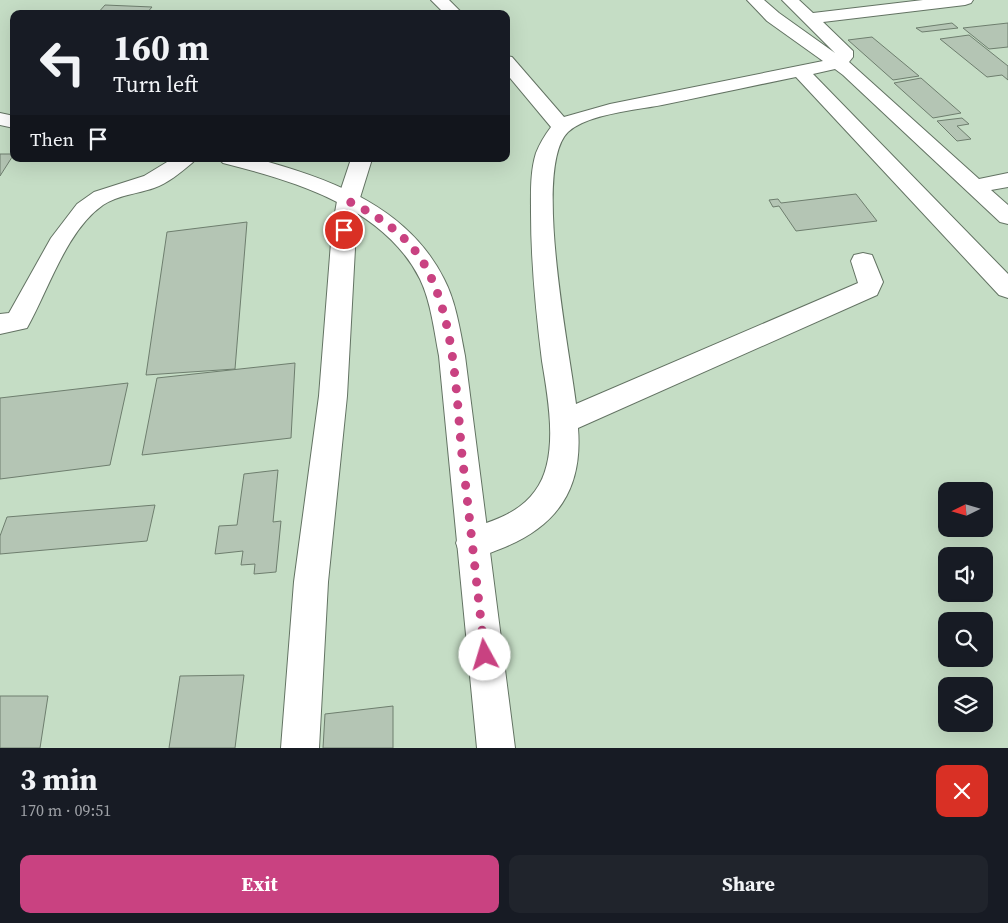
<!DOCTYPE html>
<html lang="en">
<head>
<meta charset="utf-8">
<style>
	:root { --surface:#171b24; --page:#20242c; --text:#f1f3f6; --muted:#9ea1a6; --accent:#c94281 }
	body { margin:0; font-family:"Source Serif 4",serif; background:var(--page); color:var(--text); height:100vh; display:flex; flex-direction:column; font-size:19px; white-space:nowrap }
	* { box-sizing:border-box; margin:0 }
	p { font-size:16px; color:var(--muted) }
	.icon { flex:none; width:28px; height:28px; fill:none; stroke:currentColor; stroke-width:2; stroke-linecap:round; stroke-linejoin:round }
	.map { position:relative; height:748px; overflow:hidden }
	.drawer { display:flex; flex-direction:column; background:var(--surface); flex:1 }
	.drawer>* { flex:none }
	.guide { position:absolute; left:10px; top:10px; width:500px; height:152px; border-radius:10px; box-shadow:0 5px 20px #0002; background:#171b24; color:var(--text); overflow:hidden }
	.needle { width:32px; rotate:265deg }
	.controls { position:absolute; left:938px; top:482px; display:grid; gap:10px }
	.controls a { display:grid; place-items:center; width:55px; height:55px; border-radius:10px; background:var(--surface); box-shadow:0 5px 20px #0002; font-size:25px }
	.pin { position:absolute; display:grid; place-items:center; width:42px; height:42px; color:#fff; margin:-21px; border:2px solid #fff; border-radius:50%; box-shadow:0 1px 5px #0007 }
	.me { position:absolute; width:55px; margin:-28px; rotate:354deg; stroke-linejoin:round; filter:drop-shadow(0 0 4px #0008) }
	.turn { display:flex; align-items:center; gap:18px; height:105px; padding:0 20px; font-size:22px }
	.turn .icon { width:65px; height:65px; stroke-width:2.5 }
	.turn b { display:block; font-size:35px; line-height:42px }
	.then { display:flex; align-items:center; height:48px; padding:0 20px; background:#0003; gap:10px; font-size:19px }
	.round { display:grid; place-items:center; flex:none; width:52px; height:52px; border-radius:10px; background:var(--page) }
	.headline { display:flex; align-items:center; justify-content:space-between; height:85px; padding:0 20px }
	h1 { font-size:30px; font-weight:700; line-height:38px }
	.cta { display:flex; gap:10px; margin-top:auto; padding:10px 20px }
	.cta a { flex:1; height:58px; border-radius:10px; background:var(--accent); color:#fff; font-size:20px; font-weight:700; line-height:58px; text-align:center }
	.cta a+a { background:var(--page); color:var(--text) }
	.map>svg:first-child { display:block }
</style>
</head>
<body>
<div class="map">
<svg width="1008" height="748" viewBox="0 0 1008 748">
	<rect width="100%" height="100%" fill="#d3e5d3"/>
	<path fill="#c5ddc5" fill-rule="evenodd" d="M0 0H1008V748H0ZM14 14H506V159H14ZM946 491H984V529H946ZM946 556H984V594H946ZM946 621H984V659H946ZM946 686H984V724H946Z"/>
	<g fill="#b4c5b4" stroke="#6e7e6e">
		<path d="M105 5 152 7 146 14H97Z"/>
		<path d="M952 23 958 28 922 32 916 28Z"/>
		<path d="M1008 23V47L989 49 963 28Z"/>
		<path d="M969 35 1008 66V80L1002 75 987 77 940 39Z"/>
		<path d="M872 37 919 76 893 80 848 40Z"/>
		<path d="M921 78 961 113 933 118 894 83Z"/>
		<path d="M962 118 969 124 957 126 971 139 957 141 937 121Z"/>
		<path d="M0 154H14L0 176Z"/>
		<path d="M856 194 877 221 796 231 779 206 773 207 769 200 778 199 781 203Z"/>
		<path d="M247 222 235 369 146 375 167 232Z"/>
		<path d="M295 363 291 438 142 455 157 378Z"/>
		<path d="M128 383 110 465 0 479V398Z"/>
		<path d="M278 470 273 522 281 521 276 572 254 574 255 564 241 565 243 551 215 554 219 526 237 525 244 474Z"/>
		<path d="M155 505 147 541 0 554V536L7 517Z"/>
		<path d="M244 675 235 748H169L180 676Z"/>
		<path d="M0 696H48L40 748H0Z"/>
		<path d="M393 706V748H323L325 714Z"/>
	</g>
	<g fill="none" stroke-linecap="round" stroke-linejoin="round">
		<g stroke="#637363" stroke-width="2">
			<g id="minor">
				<path d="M431 0H449L463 14H445Z"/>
				<path d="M747 0H764L779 13 835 53 782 0H799L813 13 923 0H973L971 3 965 5 823 22 853 51V57L849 62 979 179 1008 173V187L991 190 1008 205V224L1000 222 843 75 835 69 813 74 1008 274V298L999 295 796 77C751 86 707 96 662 105 637 110 587 114 568 132 532 167 570 352 576 404L858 283 851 261 854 255 863 253 872 255 883 282 877 295 578 428C583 489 557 527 500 549 484 555 477 560 460 554L456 543 460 532C488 522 517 516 535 491 560 458 548 398 542 361 536 313 531 263 531 213 531 194 530 172 536 153 540 143 545 135 551 127L506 73V56L512 57 564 117 610 104 823 61 767 21Z"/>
				<path d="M172 159H196L192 163C180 173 168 183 154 188 137 194 118 195 103 205 66 231 49 289 27 328L0 334V314L9 313 51 238 77 204 94 192 144 176Z"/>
				<path d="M351 159H372L359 201 356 230 347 396 328 582 319 748H281L294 582 319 396 332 230 337 201Z"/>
			</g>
		</g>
		<g stroke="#637363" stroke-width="2">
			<g id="major">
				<path d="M0 113 14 116V128L0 125Z"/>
				<path d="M219 159H256L265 161C336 181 409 209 444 279 456 302 460 330 465 356L515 748H477L439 356C434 330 431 302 420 279 384 207 294 181 223 163Z"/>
			</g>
		</g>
		<use href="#minor" fill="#fff" fill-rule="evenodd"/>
		<use href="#major" fill="#fff" fill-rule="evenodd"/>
	</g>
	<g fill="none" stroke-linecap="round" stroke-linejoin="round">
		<path stroke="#c94281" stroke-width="9" stroke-dasharray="0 16.2" d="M344 230 348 201C377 215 406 234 423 262 455 316 456 393 462 455 470 521 477 588 485 655"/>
	</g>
</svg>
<div class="controls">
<a><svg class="needle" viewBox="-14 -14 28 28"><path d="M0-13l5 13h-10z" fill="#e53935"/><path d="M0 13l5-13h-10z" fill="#9ea1a6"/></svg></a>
<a><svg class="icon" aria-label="sound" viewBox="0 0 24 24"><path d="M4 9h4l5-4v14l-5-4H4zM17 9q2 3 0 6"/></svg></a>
<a><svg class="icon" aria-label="search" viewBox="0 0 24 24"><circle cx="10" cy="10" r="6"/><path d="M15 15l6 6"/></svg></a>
<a><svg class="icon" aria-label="layers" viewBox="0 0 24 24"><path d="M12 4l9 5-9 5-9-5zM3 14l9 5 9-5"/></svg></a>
</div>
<div class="pin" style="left:344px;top:230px;background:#d93025"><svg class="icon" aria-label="arrive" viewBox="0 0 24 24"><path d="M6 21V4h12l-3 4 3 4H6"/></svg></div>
<svg class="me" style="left:485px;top:655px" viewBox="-20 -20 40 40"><circle r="19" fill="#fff"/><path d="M0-13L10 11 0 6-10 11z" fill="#c94281"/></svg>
<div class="guide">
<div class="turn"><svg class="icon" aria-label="left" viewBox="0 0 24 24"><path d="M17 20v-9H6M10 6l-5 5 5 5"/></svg><div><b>160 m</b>Turn left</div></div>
<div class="then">Then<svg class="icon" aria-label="arrive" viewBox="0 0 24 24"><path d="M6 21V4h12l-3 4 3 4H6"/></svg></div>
</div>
</div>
<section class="drawer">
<div class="headline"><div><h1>3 min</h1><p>170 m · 09:51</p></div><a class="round" style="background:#d93025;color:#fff"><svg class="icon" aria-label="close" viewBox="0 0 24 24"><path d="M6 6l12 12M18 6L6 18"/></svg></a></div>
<div class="cta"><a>Exit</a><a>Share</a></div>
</section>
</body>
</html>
